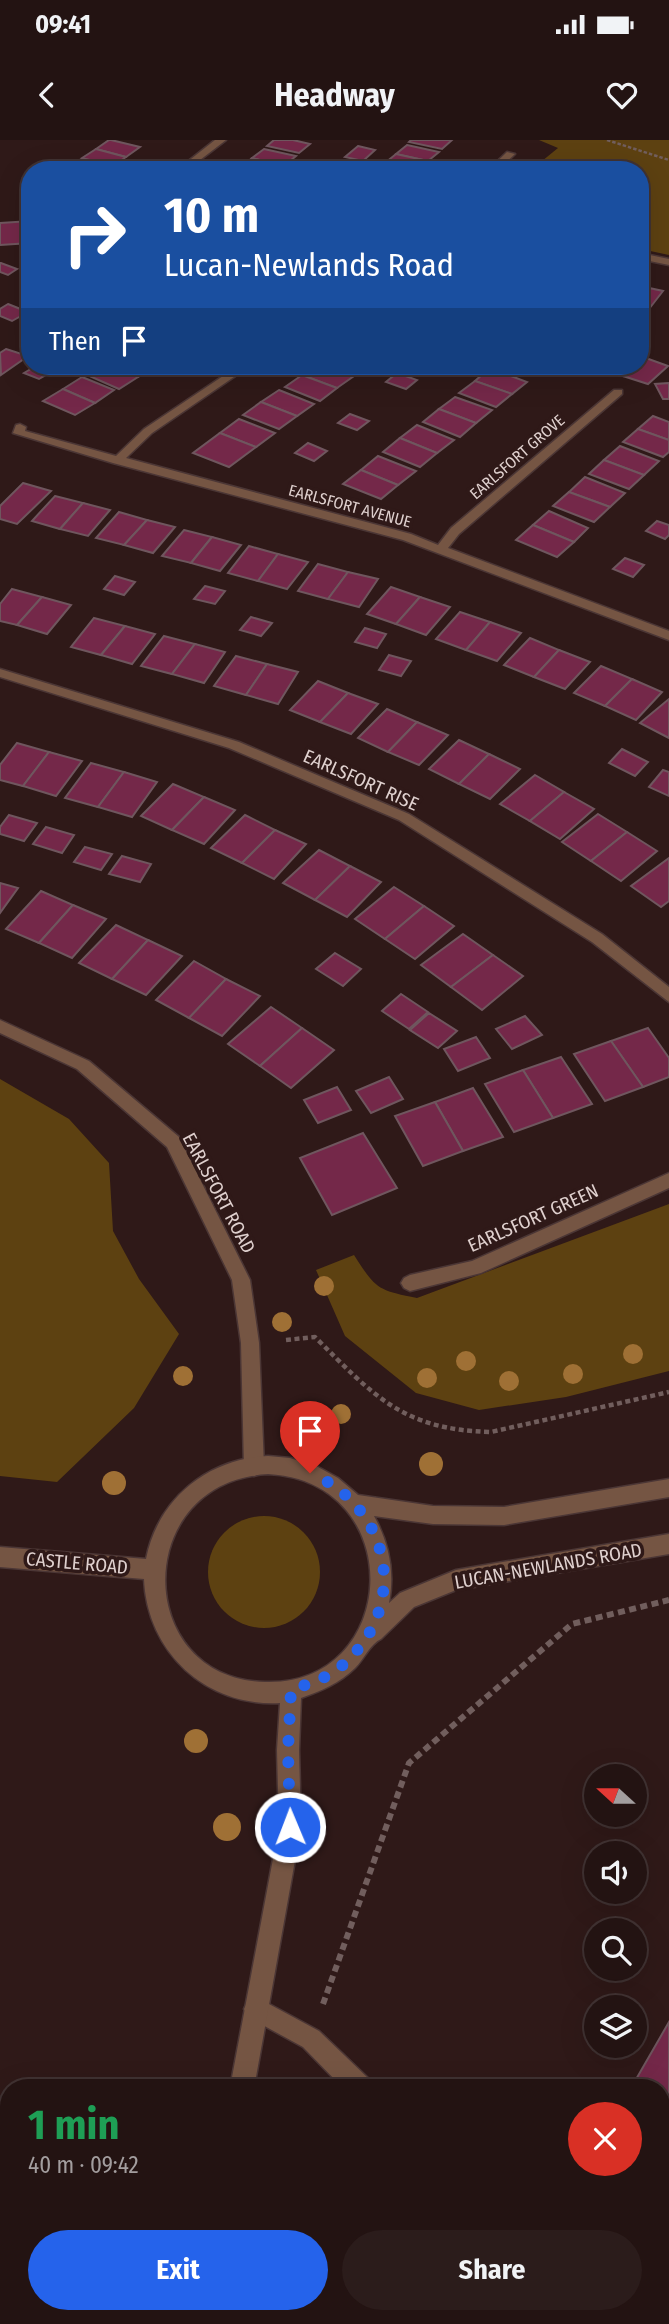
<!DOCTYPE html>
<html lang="en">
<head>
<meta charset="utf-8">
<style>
	:root { --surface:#231312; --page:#2b1c1b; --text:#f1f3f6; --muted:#a39e9f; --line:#403232; --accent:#2563eb }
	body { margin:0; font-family:"Fira Sans Condensed",sans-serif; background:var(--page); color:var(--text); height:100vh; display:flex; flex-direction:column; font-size:26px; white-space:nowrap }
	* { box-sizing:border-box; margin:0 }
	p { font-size:23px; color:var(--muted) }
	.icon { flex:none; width:38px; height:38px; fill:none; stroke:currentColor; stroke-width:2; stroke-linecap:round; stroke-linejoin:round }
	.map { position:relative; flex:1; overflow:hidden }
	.details { position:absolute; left:0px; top:1939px; width:670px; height:245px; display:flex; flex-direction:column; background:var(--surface); border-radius:28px 28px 0 0; box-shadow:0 7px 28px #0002,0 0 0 2px var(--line) }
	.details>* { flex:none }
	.guide { position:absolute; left:21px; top:21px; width:628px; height:214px; border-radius:28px; box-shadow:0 7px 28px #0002,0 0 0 2px var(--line); background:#1a4fa0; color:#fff; overflow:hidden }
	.needle { width:46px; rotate:291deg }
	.controls { position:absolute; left:584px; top:1624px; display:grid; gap:14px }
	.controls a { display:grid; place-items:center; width:63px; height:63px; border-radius:50%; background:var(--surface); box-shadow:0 7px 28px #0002,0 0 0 2px var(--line); font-size:35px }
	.pin { position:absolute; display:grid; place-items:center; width:60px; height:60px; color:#fff; margin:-72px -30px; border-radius:50% 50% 50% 0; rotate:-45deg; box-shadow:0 0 7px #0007 }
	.pin .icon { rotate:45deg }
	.me { position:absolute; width:77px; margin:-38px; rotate:359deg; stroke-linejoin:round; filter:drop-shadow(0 0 5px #0008) }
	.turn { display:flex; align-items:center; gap:24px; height:147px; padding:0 28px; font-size:32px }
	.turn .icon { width:91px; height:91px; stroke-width:2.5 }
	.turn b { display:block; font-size:49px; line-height:60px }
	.then { display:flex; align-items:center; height:66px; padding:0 28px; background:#0003; gap:14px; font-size:26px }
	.round { display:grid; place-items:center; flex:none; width:74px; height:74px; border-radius:37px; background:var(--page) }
	.summary { display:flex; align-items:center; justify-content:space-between; height:119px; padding:0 28px }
	h1 { font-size:42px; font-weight:700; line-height:52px; color:#1e9e55 }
	.button { display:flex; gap:14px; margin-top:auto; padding:14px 28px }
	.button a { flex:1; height:80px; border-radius:42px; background:var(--accent); color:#fff; font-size:28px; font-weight:700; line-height:80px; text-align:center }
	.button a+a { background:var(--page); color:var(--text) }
	.status { display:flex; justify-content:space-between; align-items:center; height:49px; padding:0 35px; background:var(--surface); direction:ltr }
	.status svg { height:19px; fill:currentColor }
	header { display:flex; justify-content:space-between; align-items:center; height:91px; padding:0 28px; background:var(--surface); font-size:32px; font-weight:700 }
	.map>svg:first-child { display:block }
</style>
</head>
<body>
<div class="status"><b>09:41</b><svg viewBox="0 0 49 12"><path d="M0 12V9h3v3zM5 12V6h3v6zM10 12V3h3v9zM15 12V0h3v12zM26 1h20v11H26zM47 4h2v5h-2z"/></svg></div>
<header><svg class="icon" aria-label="back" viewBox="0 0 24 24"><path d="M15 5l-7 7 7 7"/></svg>Headway<svg class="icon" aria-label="heart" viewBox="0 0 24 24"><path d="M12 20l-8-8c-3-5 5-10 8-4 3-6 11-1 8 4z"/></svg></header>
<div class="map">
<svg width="669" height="2184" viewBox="0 0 669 2184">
	<rect width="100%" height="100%" fill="#2f1918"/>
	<g fill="#5d4111">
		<path d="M539 0H669V115L641 109 640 30H531L558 8Z"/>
		<path d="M0 939 69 979 109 1023 113 1091 139 1139 179 1194 134 1268 57 1342 0 1336Z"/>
		<path d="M669 1064V1231L566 1257 479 1270 416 1253 345 1196 316 1130 354 1115C376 1149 377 1150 417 1158Z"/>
		<circle cx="264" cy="1432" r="56"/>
	</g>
	<g fill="#742849" stroke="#6f565e" stroke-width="2">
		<path d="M109 0H111L140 7 126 17 96 9Z"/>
		<path d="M274 0H293L310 4 299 13 267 6Z"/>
		<path d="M411 0H452L442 9 409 2Z"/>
		<path d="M407 5 439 12 428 21 396 14Z"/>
		<path d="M358 6 375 10 363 21 345 17Z"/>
		<path d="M96 9 126 17 113 26 82 18Z"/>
		<path d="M264 9 296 16 284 26 252 18Z"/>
		<path d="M396 14 428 21 419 30 385 23Z"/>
		<path d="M252 18 284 26 279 30 241 28Z"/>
		<path d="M78 20 107 28 64 30Z"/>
		<path d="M30 81V103L0 105V83Z"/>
		<path d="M0 123H1L17 129 8 135 0 132Z"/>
		<path d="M640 146 663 151 649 169 640 167Z"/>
		<path d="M8 164 28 172 12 181 0 176V169Z"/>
		<path d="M6 209 28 216 1 235 0 213Z"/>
		<path d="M643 217 668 226 648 244 623 236 634 226H640Z"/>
		<path d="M36 226H38L51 232 39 239 24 233Z"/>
		<path d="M103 226H112L138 237 119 249 87 235Z"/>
		<path d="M112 226H156L138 237Z"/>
		<path d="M315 226H327L354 236 337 248 302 235Z"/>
		<path d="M514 226H546L549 228 525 235Z"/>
		<path d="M600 226H634L623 236 598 228Z"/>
		<path d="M490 228 527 242 512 254 475 241Z"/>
		<path d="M397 233 417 240 406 249 386 242Z"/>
		<path d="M302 235 337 248 320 261 285 247Z"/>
		<path d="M82 237 114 250 95 263 63 249Z"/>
		<path d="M475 241 512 254 496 267 459 253Z"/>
		<path d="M669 243V259H663L655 244Z"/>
		<path d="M63 249 95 263 75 275 43 261Z"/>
		<path d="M279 250 314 264 297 276 261 262Z"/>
		<path d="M455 257 492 270 476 283 439 269Z"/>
		<path d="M261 262 297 276 279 289 243 275Z"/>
		<path d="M439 269 476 283 460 297 423 282Z"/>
		<path d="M350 274 369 281 357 290 338 283Z"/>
		<path d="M653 276 669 282V300L638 289Z"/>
		<path d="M239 279 275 293 256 307 220 293Z"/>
		<path d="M417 285 454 300 437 313 400 298Z"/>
		<path d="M638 289 669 300V312L663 317 623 302Z"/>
		<path d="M220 293 256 307 229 327 193 313Z"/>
		<path d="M400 298 437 313 420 327 383 312Z"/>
		<path d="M308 303 327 311 314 321 295 313Z"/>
		<path d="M620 306 659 321 644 335 604 320Z"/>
		<path d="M378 316 416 331 398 345 361 330Z"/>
		<path d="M604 320 644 335 629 349 589 334Z"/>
		<path d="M361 330 398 345 381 359 343 344Z"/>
		<path d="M585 337 625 353 610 367 569 352Z"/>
		<path d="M23 343 51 351 17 384 0 379V366Z"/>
		<path d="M569 352 610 367 594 382 553 366Z"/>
		<path d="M55 356 83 363 60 389 32 381Z"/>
		<path d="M83 363 110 370 88 396 60 389Z"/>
		<path d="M549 371 588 388 574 402 533 385Z"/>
		<path d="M119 372 147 380 124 405 96 398Z"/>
		<path d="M147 380 175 387 153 413 124 405Z"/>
		<path d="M657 381 669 385V395L665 399 646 391Z"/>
		<path d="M533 385 574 402 557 417 516 400Z"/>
		<path d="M184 390 212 397 191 423 162 416Z"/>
		<path d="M212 397 241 405 220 431 191 423Z"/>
		<path d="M249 406 278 414 258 441 228 433Z"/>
		<path d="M278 414 308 422 287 449 258 441Z"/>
		<path d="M625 418 644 425 633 437 613 429Z"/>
		<path d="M318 424 348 432 328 459 298 451Z"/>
		<path d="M348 432 378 439 359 467 328 459Z"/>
		<path d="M115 436 135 442 124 455 104 449Z"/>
		<path d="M205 446 225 451 215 464 194 459Z"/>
		<path d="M391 447 420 457 396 484 367 474Z"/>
		<path d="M12 449 42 457 17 485 0 481V464Z"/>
		<path d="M42 457 71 465 47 494 17 485Z"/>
		<path d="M420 457 450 467 426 495 396 484Z"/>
		<path d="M460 472 490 482 466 510 436 499Z"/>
		<path d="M251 477 272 483 261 496 240 490Z"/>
		<path d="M94 478 125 486 101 515 71 507Z"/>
		<path d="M490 482 521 493 497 521 466 510Z"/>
		<path d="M125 486 155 494 132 524 101 515Z"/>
		<path d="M365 488 386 494 377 508 355 502Z"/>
		<path d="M164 496 195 504 172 534 141 526Z"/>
		<path d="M530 498 559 510 534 537 504 525Z"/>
		<path d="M195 504 225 512 204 543 172 534Z"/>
		<path d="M559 510 590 522 565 549 534 537Z"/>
		<path d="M389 515 411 521 401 536 379 530Z"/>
		<path d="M236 516 267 524 246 555 214 546Z"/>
		<path d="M267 524 298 532 278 564 246 555Z"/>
		<path d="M601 526 632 539 605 566 574 553Z"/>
		<path d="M632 539 662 552 636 580 605 566Z"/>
		<path d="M318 541 348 553 320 582 290 570Z"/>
		<path d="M348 553 378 564 351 594 320 582Z"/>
		<path d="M669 559V598L640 583Z"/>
		<path d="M387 569 417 582 388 612 358 598Z"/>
		<path d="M417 582 448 595 419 625 388 612Z"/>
		<path d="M459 600 489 614 459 644 429 629Z"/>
		<path d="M17 603 49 612 23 646 0 640V625Z"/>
		<path d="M622 609 648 622 635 636 609 623Z"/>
		<path d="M49 612 82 621 56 656 23 646Z"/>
		<path d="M489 614 520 629 490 659 459 644Z"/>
		<path d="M91 623 124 632 98 667 65 658Z"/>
		<path d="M663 630 669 632V656L649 647Z"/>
		<path d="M124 632 157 642 132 677 98 667Z"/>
		<path d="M535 635 564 652 530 681 500 664Z"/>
		<path d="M173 644 204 657 172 690 141 676Z"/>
		<path d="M564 652 594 669 560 699 530 681Z"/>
		<path d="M204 657 235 670 204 704 172 690Z"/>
		<path d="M598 674 627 692 591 721 562 702Z"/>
		<path d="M9 675 37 683 24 701 0 694V687Z"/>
		<path d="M245 675 275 690 242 723 211 708Z"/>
		<path d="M46 687 74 695 62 713 33 704Z"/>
		<path d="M275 690 306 704 274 739 242 723Z"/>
		<path d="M627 692 657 711 621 741 591 721Z"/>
		<path d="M85 707 112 714 101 730 74 722Z"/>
		<path d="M319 710 350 726 315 760 283 743Z"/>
		<path d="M122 716 151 724 140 742 109 734Z"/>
		<path d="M669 718V761L661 767 631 746Z"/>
		<path d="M350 726 381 742 347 777 315 760Z"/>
		<path d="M0 743 18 748 0 773Z"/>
		<path d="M394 747 424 766 385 799 355 779Z"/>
		<path d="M41 751 73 765 39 803 6 789Z"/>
		<path d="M73 765 106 779 72 818 39 803Z"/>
		<path d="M424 766 454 786 415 819 385 799Z"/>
		<path d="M116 785 148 800 112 839 79 823Z"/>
		<path d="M463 794 493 815 451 847 421 825Z"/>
		<path d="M148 800 182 816 146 855 112 839Z"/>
		<path d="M335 813 361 829 343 846 316 829Z"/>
		<path d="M493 815 523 836 482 870 451 847Z"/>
		<path d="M194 821 226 839 189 878 156 860Z"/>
		<path d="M226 839 260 856 222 896 189 878Z"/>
		<path d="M401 854 428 872 409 889 382 871Z"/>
		<path d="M271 867 302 888 260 926 228 904Z"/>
		<path d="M429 873 457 891 438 908 410 890Z"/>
		<path d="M525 876 542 895 512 909 496 889Z"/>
		<path d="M302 888 334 910 291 948 260 926Z"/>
		<path d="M648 888 669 918V937L643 947 611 901Z"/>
		<path d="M476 897 490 918 458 931 444 909Z"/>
		<path d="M611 901 643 947 605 961 574 914Z"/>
		<path d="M561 917 592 964 553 978 523 930Z"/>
		<path d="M523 930 553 978 514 992 485 944Z"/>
		<path d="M389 937 403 959 371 973 356 951Z"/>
		<path d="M337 947 351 970 318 983 304 960Z"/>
		<path d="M473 948 503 997 463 1011 435 962Z"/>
		<path d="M435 962 463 1011 423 1026 395 976Z"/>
		<path d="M363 993 397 1048 332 1075 300 1018Z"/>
		<path d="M669 1882V2036L662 2030V1948H631Z"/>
	</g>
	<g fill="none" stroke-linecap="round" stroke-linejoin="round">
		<g stroke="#4b3635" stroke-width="3">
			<g id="service">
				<path d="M256 1857 319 1891 369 1939 372 1948H343L303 1907 248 1877 244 1869 248 1861Z"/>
				<path d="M568 2175H598L602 2184H572Z"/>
			</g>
		</g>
		<g stroke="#4b3635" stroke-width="3">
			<g id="minor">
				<path d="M215 0H226L187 30H177Z"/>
				<path d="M507 12 515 14 498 30H488Z"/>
				<path d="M640 113 669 119V125L640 119Z"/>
				<path d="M238 226H250L152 293 126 318 411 394 438 405 451 388 614 250H622V254L459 394 448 408 669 491V500L403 400 113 323 13 293 16 285 20 284 26 287 25 291 116 316 144 289Z"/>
				<path d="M0 529 239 602 409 674 602 794 669 847V862L592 802 399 680 229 608 0 537Z"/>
				<path d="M0 880 89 921 179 997 250 1140 259 1203 264 1327 261 1333 254 1336 247 1333 244 1327 241 1203 232 1140 167 1007 77 929 0 893Z"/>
				<path d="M669 1033V1048L481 1133 410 1151 404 1148 401 1143 404 1138 410 1135 472 1121Z"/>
			</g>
		</g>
		<g stroke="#4b3635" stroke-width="3">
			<g id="tertiary">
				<path d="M268 1316 290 1318 318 1327 338 1338 358 1355 433 1366 504 1367 669 1339V1357L504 1385 433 1384 374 1376C389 1403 395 1432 389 1463L400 1453 456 1430 669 1394V1414L456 1450 414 1467 381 1499C370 1504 364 1519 355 1528 340 1543 321 1551 301 1558L299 1610 301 1687 254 1948H230L279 1687 277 1610 280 1563C206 1567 147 1512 144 1439L0 1427V1407L146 1419C158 1359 207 1319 268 1316ZM268 1334C409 1341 401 1546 265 1542 132 1539 131 1341 268 1334Z"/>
				<path d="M182 2175H208L206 2184H180Z"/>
			</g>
		</g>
		<path stroke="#715e5d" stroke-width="2.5" stroke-dasharray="3.5 2" stroke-linecap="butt" d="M607 0 669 20"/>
		<path stroke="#715e5d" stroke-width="4.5" stroke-dasharray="5 3.5" stroke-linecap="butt" d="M286 1200 315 1197C374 1256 403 1290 491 1292L669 1252"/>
		<path stroke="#715e5d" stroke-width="6" stroke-dasharray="7 4.5" stroke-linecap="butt" d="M323 1864 409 1623 572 1484 669 1460"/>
		<use href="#service" fill="#755543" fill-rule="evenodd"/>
		<use href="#minor" fill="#755543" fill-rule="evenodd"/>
		<use href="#tertiary" fill="#755543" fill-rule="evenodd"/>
	</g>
	<g fill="#9f7035">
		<circle cx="324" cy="1146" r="10"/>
		<circle cx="282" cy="1182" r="10"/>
		<circle cx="633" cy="1214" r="10"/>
		<circle cx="466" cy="1221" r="10"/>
		<circle cx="573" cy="1234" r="10"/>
		<circle cx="183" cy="1236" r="10"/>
		<circle cx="427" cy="1238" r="10"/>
		<circle cx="509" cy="1241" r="10"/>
		<circle cx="341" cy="1274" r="10"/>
		<circle cx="431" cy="1324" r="12"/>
		<circle cx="114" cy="1343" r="12"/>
		<circle cx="196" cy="1601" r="12"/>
		<circle cx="227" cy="1687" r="14"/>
	</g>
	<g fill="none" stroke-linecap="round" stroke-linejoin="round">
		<path stroke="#2563eb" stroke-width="12" stroke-dasharray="0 21.6" d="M290 1687 288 1610 291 1550C308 1544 325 1539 339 1528 411 1470 393 1368 310 1333"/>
	</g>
	<g text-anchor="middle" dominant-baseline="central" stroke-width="7" stroke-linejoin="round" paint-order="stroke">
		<g font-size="16" fill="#dfd0ce" stroke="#2f1918">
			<text transform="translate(517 317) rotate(-41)">EARLSFORT GROVE</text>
			<text transform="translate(350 366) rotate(15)">EARLSFORT AVENUE</text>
		</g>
		<g font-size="19" fill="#dfd0ce" stroke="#2f1918">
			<text transform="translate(361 640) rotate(24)">EARLSFORT RISE</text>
			<text transform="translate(219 1053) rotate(62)">EARLSFORT ROAD</text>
			<text transform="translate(533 1078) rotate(-24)">EARLSFORT GREEN</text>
			<text transform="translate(77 1423) rotate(5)">CASTLE ROAD</text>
			<text transform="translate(548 1426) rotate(-10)">LUCAN-NEWLANDS ROAD</text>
		</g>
	</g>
</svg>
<div class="controls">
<a><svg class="needle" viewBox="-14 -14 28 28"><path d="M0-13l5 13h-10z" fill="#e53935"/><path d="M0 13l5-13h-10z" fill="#a39e9f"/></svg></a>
<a><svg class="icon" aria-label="sound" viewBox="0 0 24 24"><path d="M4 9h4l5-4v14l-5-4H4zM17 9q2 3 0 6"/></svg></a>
<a><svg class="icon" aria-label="search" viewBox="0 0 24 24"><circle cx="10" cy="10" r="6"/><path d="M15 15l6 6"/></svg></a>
<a><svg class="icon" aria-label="layers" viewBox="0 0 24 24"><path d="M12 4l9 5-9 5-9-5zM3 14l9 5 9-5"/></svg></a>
</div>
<div class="pin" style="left:310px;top:1333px;background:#d93025"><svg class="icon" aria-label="arrive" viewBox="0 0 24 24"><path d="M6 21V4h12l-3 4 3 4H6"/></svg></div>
<svg class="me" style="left:290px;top:1687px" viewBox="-20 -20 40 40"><circle r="17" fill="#2563eb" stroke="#fff" stroke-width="3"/><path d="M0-11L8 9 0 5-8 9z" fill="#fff"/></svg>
<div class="guide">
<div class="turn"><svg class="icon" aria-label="right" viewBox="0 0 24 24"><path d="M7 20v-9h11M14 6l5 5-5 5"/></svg><div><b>10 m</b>Lucan-Newlands Road</div></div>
<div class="then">Then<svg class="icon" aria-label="arrive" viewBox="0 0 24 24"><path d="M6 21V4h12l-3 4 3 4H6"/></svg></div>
</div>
<section class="details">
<div class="summary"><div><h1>1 min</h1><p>40 m · 09:42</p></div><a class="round" style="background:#d93025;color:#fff"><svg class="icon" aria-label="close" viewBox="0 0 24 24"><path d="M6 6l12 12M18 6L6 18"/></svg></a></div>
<div class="button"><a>Exit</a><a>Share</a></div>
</section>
</div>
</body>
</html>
